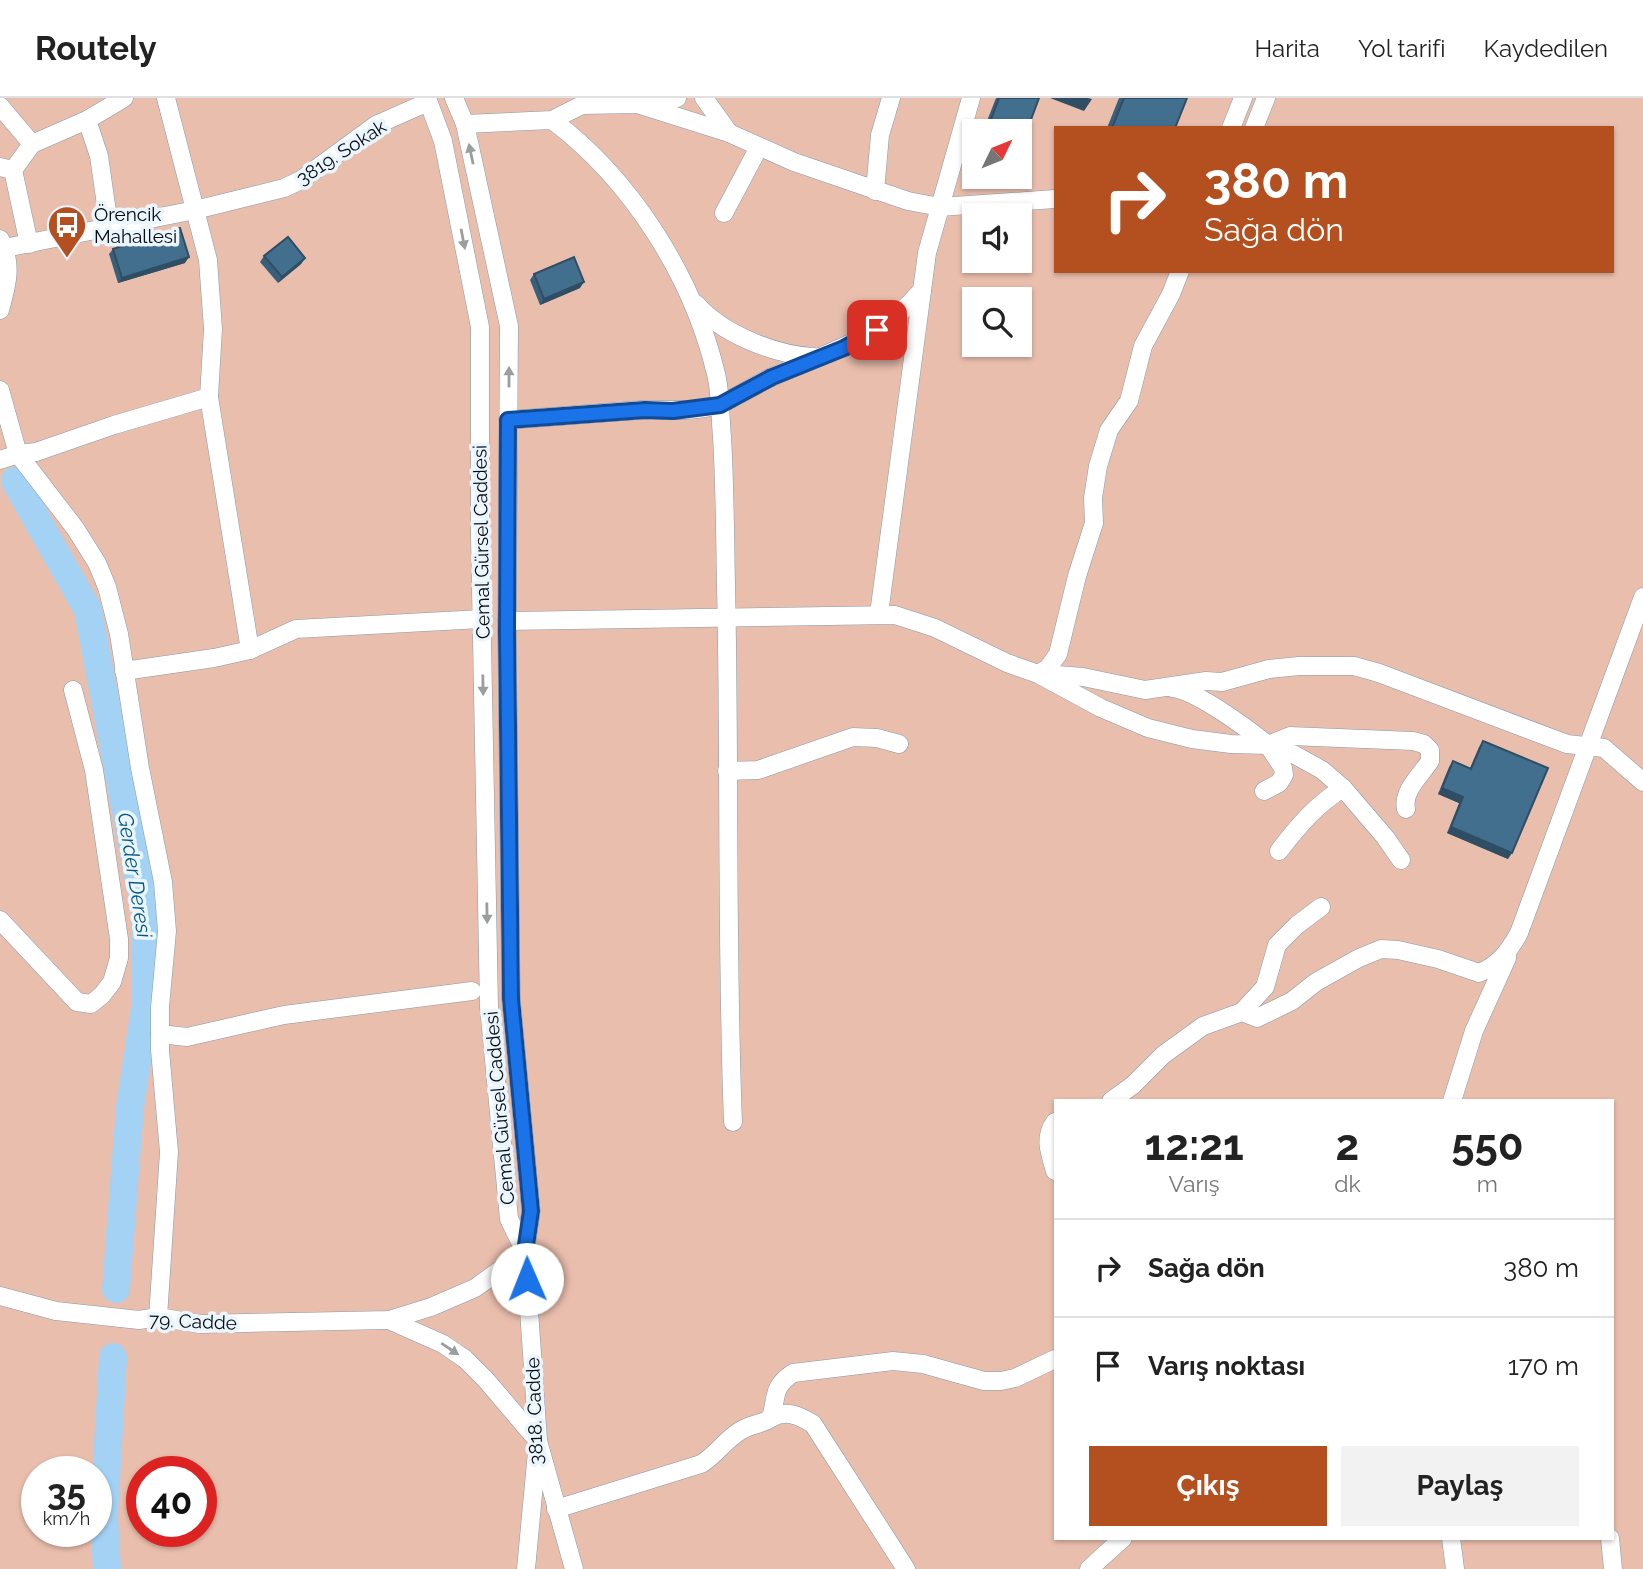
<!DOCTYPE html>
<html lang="tr">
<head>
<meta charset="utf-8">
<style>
	:root { --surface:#fff; --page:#f2f2f2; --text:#222; --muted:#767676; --line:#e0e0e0; --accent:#b44f1f }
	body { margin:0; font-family:Raleway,sans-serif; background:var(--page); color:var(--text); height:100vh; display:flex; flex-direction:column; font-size:26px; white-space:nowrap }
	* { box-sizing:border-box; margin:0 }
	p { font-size:23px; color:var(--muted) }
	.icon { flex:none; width:38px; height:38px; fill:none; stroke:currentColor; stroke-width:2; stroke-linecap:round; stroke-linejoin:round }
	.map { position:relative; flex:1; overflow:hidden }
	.panel { position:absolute; left:1054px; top:1001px; width:560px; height:441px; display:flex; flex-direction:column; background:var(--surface); border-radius:0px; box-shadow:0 2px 5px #0004 }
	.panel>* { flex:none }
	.top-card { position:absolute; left:1054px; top:28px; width:560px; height:147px; border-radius:0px; box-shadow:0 2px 5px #0004; background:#b44f1f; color:#fff; overflow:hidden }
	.needle { width:46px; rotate:47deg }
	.fabs { position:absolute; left:962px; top:21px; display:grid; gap:14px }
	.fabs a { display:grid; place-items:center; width:70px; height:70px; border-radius:0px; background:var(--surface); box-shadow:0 2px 5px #0004; font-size:35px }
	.speed { position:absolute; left:21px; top:1358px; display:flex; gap:14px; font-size:35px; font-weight:700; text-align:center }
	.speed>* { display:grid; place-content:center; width:91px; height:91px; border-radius:50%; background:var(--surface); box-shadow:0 2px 5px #0004; line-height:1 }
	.speed small { font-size:18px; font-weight:400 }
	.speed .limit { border:10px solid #d22; background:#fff; color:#111 }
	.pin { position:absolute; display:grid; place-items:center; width:60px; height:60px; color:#fff; margin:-30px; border-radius:14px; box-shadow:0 4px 10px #0006 }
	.me { position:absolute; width:77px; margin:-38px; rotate:359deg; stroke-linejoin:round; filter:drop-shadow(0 0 5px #0008) }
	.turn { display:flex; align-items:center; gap:24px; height:147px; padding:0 35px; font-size:32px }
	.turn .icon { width:91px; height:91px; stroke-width:2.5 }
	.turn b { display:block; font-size:49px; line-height:60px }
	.eta { display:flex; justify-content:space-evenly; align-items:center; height:119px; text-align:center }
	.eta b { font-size:42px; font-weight:700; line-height:49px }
	.button { display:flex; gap:14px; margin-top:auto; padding:14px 35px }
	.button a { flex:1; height:80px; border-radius:0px; background:var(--accent); color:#fff; font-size:28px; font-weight:700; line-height:80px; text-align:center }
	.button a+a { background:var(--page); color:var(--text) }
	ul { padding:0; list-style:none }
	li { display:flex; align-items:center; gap:21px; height:98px; padding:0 35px; border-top:2px solid var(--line) }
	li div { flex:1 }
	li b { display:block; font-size:26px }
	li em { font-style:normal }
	header { display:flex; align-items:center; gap:42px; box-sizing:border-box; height:98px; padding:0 35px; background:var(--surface); border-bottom:2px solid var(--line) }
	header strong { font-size:33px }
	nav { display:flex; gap:38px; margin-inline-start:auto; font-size:24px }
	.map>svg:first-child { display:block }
</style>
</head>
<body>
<header>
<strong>Routely</strong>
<nav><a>Harita</a><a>Yol tarifi</a><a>Kaydedilen</a></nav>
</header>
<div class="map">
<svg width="1643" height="1471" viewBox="0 0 1643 1471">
	<rect width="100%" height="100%" fill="#eaf5fe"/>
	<path fill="#eabead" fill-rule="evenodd" d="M0 0H1643V1471H0ZM1055 30H1612V173H1055ZM975 33H1020V79H975ZM975 117H1020V163H975ZM975 201H1020V247H975ZM1055 1003H1612V1440H1055ZM37 1374H96V1433H37ZM142 1374H201V1433H142Z"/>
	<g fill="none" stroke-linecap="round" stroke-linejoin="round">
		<g stroke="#a3d2f5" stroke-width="28">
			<path d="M15 383 88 512 146 820V904L130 1009 116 1191"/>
			<path d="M107 1471 104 1418 113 1259"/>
		</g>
		<g stroke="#8899a6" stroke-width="19">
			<g id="minor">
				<path d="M166 0 208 162 213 231 209 299 250 552"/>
				<path d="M427 0 443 43 480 229V437L489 909 509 1121 525 1154"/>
				<path d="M454 0 465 26 509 228 507 535 511 901 531 1113 525 1154 538 1343 526 1471"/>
				<path d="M704 0 729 35"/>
				<path d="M647 7H655L677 0"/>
				<path d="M0 8 32 46"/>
				<path d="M87 22 99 58 109 128"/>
				<path d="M552 22C632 82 693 179 716 276 721 296 720 319 722 339 725 389 725 439 726 488 730 667 726 846 733 1024"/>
				<path d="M465 26 552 22 582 7 637 6 729 35 794 64 908 103 940 109 1055 101"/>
				<path d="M1231 30 1243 0"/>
				<path d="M1254 30 1266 0"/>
				<path d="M0 69 13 72 32 46 87 22 124 0"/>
				<path d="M13 72 29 146"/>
				<path d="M875 93 880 37 891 0"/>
				<path d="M724 115 759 49"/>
				<path d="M0 141C13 166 7 187 0 212"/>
				<path d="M0 151 195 112 284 90 301 82 376 27 428 4"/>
				<path d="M696 206C722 236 775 257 814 259"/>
				<path d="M0 292 18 356 0 362"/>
				<path d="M508 322C553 319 597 315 641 312 665 311 698 315 720 306 738 299 754 287 772 279 826 255 883 240 922 192"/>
				<path d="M18 356 75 430 97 465 107 489 119 536 140 670 163 784 167 833 160 909V952L169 1054 158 1219"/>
				<path d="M18 356 36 354 114 327 209 299"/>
				<path d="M879 516 927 155 971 0"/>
				<path d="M507 523 895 517 935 530 1007 565 1038 576 1101 610 1148 630 1192 641 1231 646 1268 647 1295 657 1322 672 1343 690 1385 739 1401 762"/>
				<path d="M124 573 214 560 250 552 296 531 481 521"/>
				<path d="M1038 576 1048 570 1058 556 1077 478 1094 425 1093 400 1098 368 1109 332 1129 303 1143 248 1171 196 1180 173"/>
				<path d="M1044 576 1083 579 1145 592 1206 583 1222 584 1269 571 1299 568H1354L1379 575 1567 646 1604 650 1643 684"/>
				<path d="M1172 590C1196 592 1248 631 1268 647L1290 638 1413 643 1424 646 1430 652V663C1421 677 1402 693 1406 711"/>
				<path d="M727 673 758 672 853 639 877 640 899 646"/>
				<path d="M1264 693 1279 685 1284 677 1283 670 1268 647"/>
				<path d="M1279 753C1298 728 1317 706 1343 690"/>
				<path d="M0 822 77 904 91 906 102 897 112 884 119 860V841L94 672 73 592"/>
				<path d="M1242 914 1265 889 1277 847 1297 827 1321 809"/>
				<path d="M160 936 187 939 284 917 472 893"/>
				<path d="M1111 1003 1133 987 1163 957 1203 928 1242 914 1257 920 1292 903 1316 884 1359 860 1381 851 1398 852 1438 861 1479 875C1499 867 1509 853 1519 835L1643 499"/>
				<path d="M1452 1003 1474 933 1507 860"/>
				<path d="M1055 1024C1043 1040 1050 1055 1055 1073"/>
				<path d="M0 1198 56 1213 139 1222 158 1219 200 1226 389 1222 431 1209 475 1190 525 1154"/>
				<path d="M389 1222 443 1246 465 1261 486 1282 538 1343 574 1471"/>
				<path d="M771 1320C786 1311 800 1318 813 1326L906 1471"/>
				<path d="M556 1411 701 1366C716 1357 725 1342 740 1333 750 1326 761 1327 771 1320 777 1299 772 1289 793 1275L893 1263 923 1266 984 1283H1001L1015 1280 1055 1261"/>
				<path d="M1451 1440 1455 1471"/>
				<path d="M1610 1440 1613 1471"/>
				<path d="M1089 1471 1123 1440"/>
			</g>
		</g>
		<use href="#minor" stroke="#fff" stroke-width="18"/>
	</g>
	<g fill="#3a5f7b">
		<path d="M996 0H1039L1023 43 1020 47V33H983Z"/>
		<path d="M1119 0H1187L1175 30H1107Z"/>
		<path d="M113 151 185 165 118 185 109 156Z"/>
		<path d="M264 158 305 160 301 166 278 185 260 164Z"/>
		<path d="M534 176 580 190 540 207 530 182Z"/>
		<path d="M1483 643 1508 761 1447 735 1459 705 1438 696 1449 669 1453 663 1470 670 1479 649Z"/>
	</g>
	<g fill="#2f4e64">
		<path d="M1050 0H1088L1092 1 1084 13Z"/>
		<path d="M189 159 185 165 118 185 122 180Z"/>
		<path d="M305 160 301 166 278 185 282 179Z"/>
		<path d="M584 184 580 190 540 207 544 201Z"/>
		<path d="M1442 690 1463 699 1459 705 1438 696Z"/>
		<path d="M1451 729 1512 755 1508 761 1447 735Z"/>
	</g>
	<g fill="#436f8f" stroke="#2f4e64" stroke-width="2">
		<path d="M999 0H1039L1023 43H1020V33H996L988 30Z"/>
		<path d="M1124 0H1187L1175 30H1112Z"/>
		<path d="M180 130 189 159 122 180 113 151Z"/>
		<path d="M288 139 305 160 282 179 264 158Z"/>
		<path d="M574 159 584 184 544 201 534 176Z"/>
		<path d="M1483 643 1548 670 1512 755 1451 729 1463 699 1442 690 1453 663 1471 671Z"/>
	</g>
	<defs><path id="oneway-solid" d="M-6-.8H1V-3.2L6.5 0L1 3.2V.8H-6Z" transform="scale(1.75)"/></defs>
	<g fill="#9b9e9f">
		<use href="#oneway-solid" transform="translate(471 56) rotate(-102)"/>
		<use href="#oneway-solid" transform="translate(463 141) rotate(79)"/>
		<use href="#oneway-solid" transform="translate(509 279) rotate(-90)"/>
		<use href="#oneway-solid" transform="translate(483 587) rotate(89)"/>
		<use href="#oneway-solid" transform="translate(487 815) rotate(89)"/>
		<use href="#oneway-solid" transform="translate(450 1251) rotate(34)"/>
	</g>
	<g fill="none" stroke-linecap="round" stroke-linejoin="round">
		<g stroke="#114b97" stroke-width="18">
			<path id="route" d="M527 1181 525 1154 531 1113 511 901 507 535 508 322 645 312 673 313 720 307 772 279 844 250 877 232"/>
		</g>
		<use href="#route" stroke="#1a73e8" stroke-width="12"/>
	</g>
	<defs>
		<g id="bus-pin" transform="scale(2.0125)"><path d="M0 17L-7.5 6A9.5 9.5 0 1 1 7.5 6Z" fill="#b44f1f" stroke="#eaf5fe"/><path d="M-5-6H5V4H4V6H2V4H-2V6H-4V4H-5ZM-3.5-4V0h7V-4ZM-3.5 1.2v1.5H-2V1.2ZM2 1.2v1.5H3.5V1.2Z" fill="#fff"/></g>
	</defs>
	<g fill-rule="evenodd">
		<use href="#bus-pin" x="67" y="127"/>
	</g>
	<g text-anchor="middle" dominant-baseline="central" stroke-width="7" stroke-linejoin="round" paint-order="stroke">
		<g font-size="19" fill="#060c10" stroke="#eaf5fe">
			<text transform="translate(341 54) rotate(-33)">3819. Sokak</text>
			<text transform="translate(481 444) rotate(-91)">Cemal Gürsel Caddesi</text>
			<text transform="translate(499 1010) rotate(-95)">Cemal Gürsel Caddesi</text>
			<text transform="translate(193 1223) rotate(2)">79. Cadde</text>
			<text transform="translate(534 1313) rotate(-92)">3818. Cadde</text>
		</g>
		<g font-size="19" fill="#060c10" stroke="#eaf5fe" text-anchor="start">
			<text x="94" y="116">Örencik<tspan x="94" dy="22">Mahallesi</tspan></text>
		</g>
		<g font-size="21" font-style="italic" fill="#055884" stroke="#eaf5fe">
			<text transform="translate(135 777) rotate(81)">Gerder Deresi</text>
		</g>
	</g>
</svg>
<div class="fabs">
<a><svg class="needle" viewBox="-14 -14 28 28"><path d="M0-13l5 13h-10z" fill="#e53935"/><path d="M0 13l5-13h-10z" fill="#767676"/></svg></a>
<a><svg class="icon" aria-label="sound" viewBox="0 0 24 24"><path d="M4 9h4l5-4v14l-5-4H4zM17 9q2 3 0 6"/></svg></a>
<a><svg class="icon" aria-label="search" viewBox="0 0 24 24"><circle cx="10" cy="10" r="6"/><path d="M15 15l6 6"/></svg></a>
</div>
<div class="speed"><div>35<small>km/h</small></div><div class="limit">40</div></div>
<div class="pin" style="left:877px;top:232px;background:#d93025"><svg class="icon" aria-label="arrive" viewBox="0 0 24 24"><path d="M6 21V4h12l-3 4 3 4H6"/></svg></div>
<svg class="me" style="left:527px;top:1181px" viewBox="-20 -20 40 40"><circle r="19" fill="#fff"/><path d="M0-13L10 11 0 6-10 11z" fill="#1a73e8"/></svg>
<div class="top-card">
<div class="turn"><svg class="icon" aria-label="right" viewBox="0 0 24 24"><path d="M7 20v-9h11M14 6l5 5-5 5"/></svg><div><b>380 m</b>Sağa dön</div></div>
</div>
<section class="panel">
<div class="eta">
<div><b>12:21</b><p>Varış</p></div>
<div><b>2</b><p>dk</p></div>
<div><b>550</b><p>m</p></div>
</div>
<ul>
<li><svg class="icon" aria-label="right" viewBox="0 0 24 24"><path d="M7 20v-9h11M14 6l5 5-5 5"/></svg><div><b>Sağa dön</b></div><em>380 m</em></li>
<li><svg class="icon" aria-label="arrive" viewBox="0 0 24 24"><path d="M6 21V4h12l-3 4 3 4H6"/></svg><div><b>Varış noktası</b></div><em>170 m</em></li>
</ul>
<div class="button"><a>Çıkış</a><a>Paylaş</a></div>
</section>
</div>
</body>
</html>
